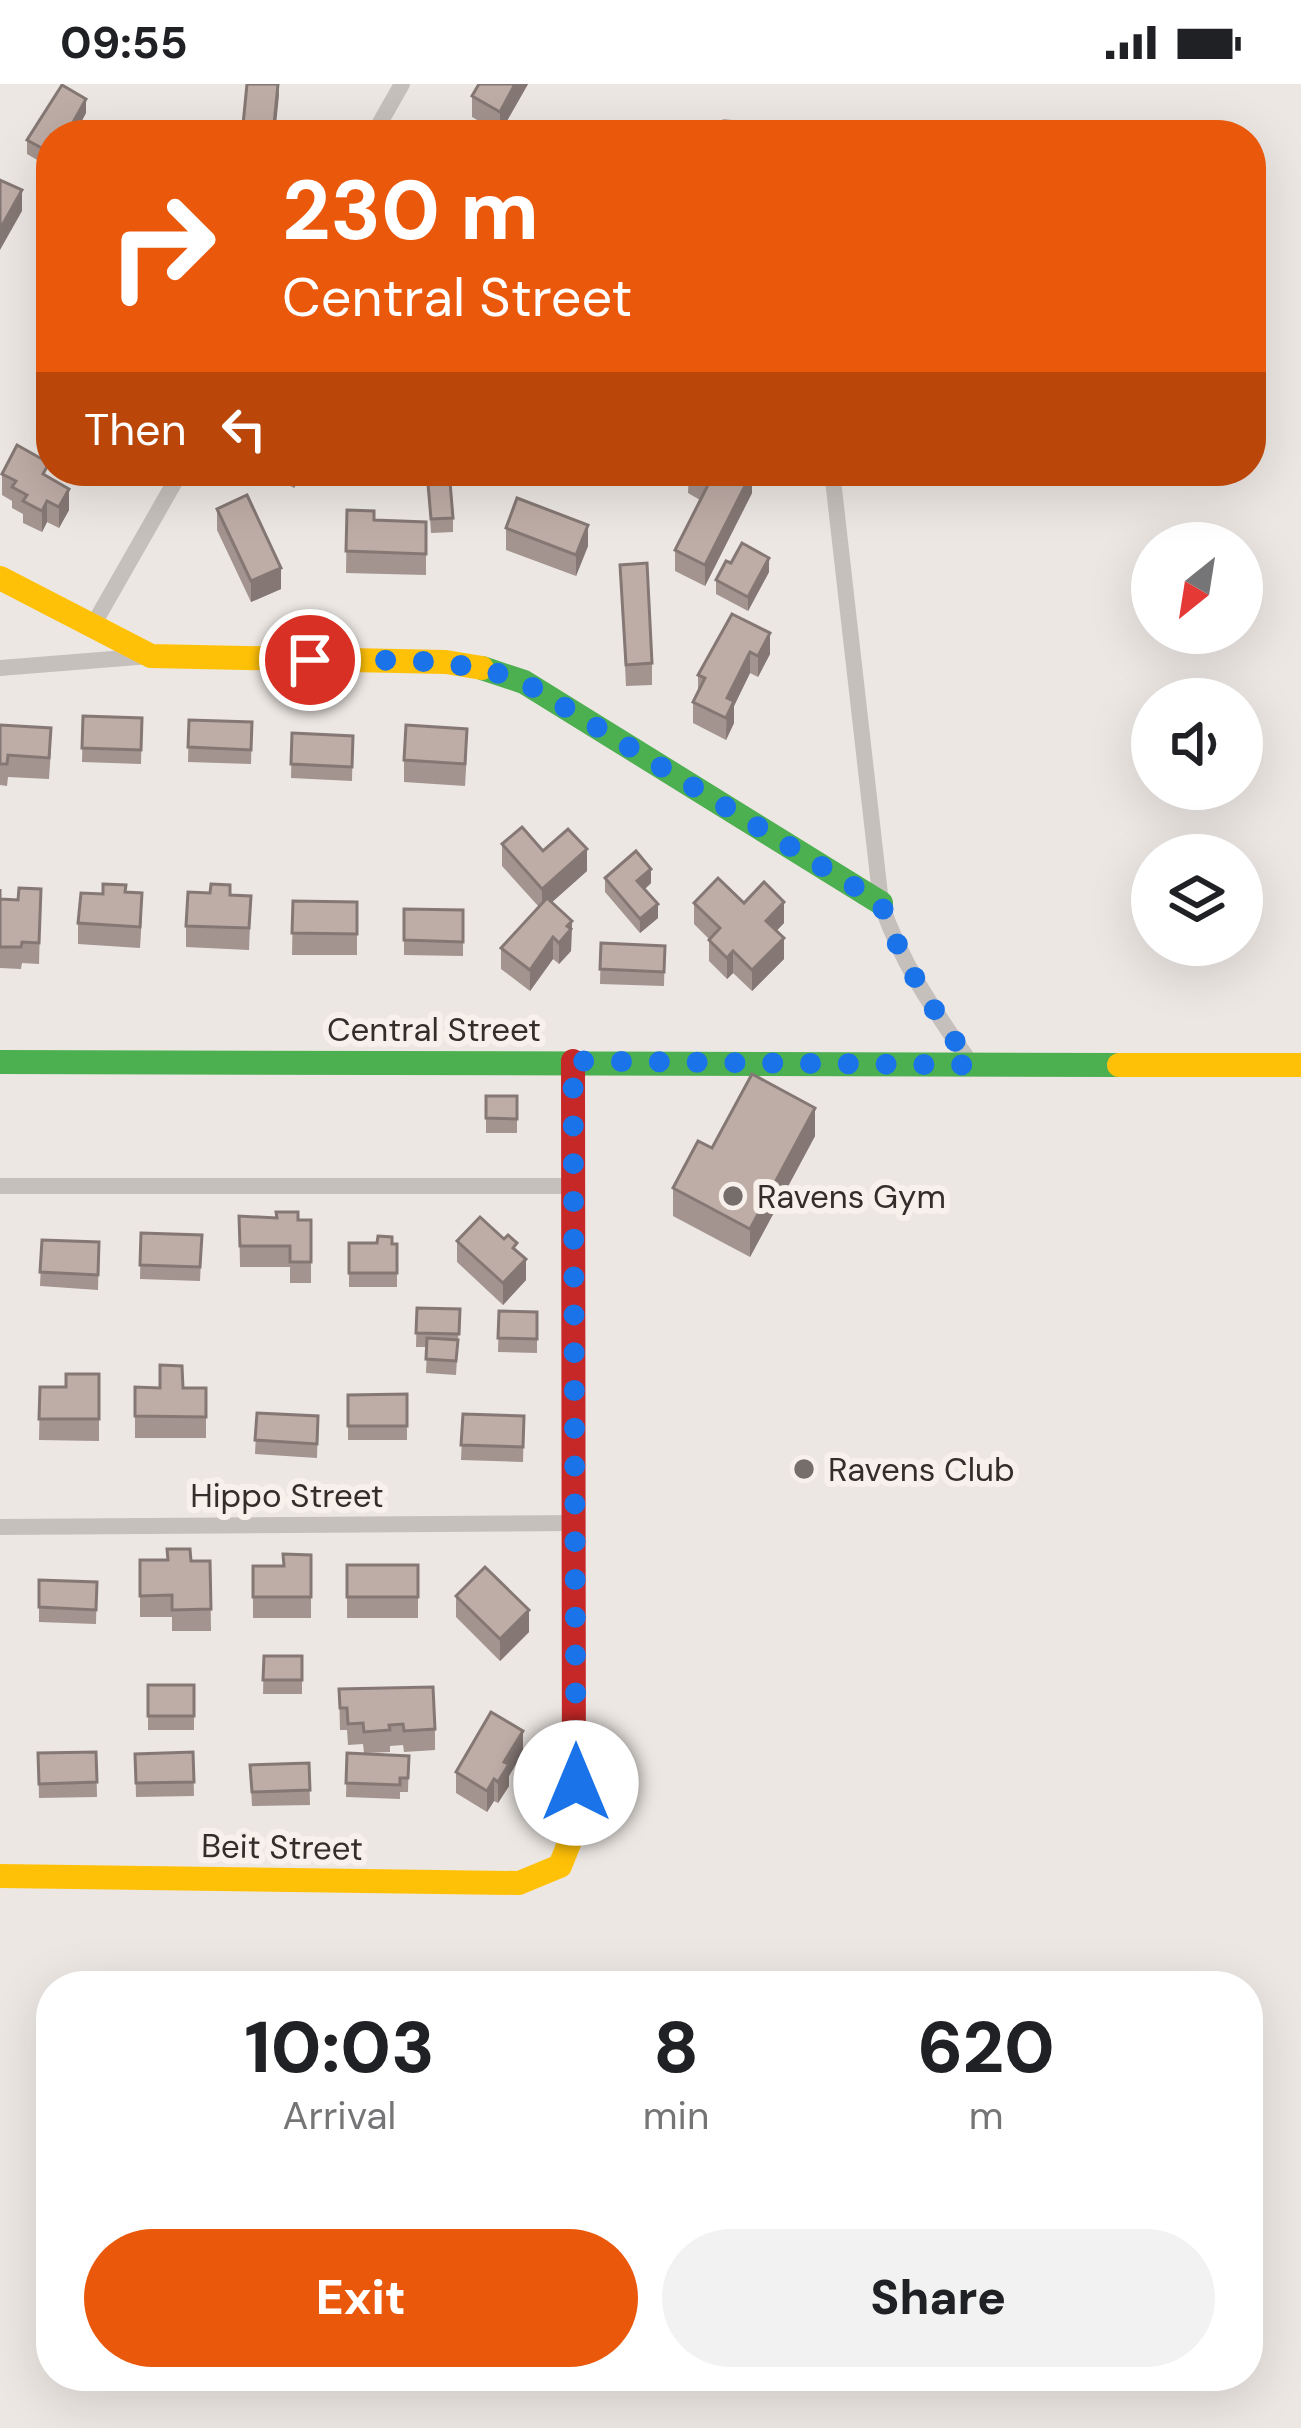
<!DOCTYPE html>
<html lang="en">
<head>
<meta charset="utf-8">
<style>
	:root { --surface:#fff; --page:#f2f2f2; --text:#202124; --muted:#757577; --accent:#ea580c }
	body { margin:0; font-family:"DM Sans",sans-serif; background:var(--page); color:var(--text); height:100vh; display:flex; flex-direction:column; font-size:45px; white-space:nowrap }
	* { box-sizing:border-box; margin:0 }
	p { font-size:39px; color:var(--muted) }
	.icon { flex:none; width:66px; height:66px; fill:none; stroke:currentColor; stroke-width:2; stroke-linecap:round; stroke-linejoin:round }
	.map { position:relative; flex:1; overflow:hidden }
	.drawer { position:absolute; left:36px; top:1887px; width:1227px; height:420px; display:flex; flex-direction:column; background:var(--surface); border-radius:48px; box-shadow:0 12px 48px #0002 }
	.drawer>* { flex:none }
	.guide { position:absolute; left:36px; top:36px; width:1230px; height:366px; border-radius:48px; box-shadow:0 12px 48px #0002; background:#ea580c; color:#fff; overflow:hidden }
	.needle { width:78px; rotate:210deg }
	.buttons { position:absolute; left:1131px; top:438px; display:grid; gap:24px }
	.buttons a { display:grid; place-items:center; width:132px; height:132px; border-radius:50%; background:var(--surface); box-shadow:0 12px 48px #0002; font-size:60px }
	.pin { position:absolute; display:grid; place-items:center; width:102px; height:102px; color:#fff; margin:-51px; border:6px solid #fff; border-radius:50%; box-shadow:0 3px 12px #0007 }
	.me { position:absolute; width:132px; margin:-66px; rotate:0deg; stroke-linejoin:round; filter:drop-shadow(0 0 9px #0008) }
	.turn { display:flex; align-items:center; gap:42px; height:252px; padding:0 48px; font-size:54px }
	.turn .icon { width:156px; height:156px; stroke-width:2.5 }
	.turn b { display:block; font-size:84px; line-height:102px }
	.then { display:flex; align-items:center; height:114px; padding:0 48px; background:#0003; gap:24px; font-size:45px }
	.eta { display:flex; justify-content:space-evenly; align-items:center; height:204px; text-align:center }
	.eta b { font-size:72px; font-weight:800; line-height:84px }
	.button { display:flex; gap:24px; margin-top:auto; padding:24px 48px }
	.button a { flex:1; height:138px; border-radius:72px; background:var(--accent); color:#fff; font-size:48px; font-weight:800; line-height:138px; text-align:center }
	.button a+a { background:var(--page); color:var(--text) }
	.status { display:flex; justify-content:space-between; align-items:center; height:84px; padding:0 60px; background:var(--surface); direction:ltr }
	.status svg { height:33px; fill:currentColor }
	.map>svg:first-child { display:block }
</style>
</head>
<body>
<div class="status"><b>09:55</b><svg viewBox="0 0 49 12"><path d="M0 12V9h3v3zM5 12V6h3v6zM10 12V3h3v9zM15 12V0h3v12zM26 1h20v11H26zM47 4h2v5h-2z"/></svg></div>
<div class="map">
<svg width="1301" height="2344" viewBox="0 0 1301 2344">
	<rect width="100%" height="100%" fill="#ece7e3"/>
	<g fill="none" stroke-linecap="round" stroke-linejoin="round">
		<g stroke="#c6c0bc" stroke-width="16">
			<path d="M373 51 402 0"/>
			<path d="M832 387 881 819C901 880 936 929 972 981"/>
			<path d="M92 543 181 387"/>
			<path d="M0 584 150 572"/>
			<path d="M0 1102H573"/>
			<path d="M0 1443 575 1439"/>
		</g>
		<g stroke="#4caf50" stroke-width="24">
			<path d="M482 584 524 598 881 819"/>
			<path d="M0 978 1119 981"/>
		</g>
		<g stroke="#ffc107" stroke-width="24">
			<path d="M0 494 151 572 446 578 482 584"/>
			<path d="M1119 981H1301"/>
			<path d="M0 1792 519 1799 560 1782 574 1747"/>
		</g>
		<path stroke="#c62828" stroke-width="24" d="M573 977 574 1747"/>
	</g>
	<g fill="#a3948f">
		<path d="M479 0H528L500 49 472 33V12Z"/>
		<path d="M86 29 74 51H51V84L27 70V56Z"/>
		<path d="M51 119V145L46 142V128Z"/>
		<path d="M51 154V176L48 174V160Z"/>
		<path d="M267 387H304L294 404 267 389Z"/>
		<path d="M689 387 752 409 705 502 675 487V466L700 416 688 409Z"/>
		<path d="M2 390 49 394 69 426 59 444 47 438 42 448 23 439V430L12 424V417L2 411Z"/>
		<path d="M428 400 453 434V448L431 449Z"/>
		<path d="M217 425 281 505 251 518 217 446Z"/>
		<path d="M347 426 374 436 426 438V491L346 489Z"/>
		<path d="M506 444 588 462 576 492 506 466Z"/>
		<path d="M731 479 769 488 748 527 716 510V496Z"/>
		<path d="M620 481 652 579V601L626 602Z"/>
		<path d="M732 530 770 570 758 593 750 589 734 622V639L726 656 693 639V618L698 607V591Z"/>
		<path d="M83 632 142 634 141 680 82 678Z"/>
		<path d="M189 636 252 638 251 680 188 678Z"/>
		<path d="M0 641 51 665 49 695 8 693 7 702 0 701Z"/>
		<path d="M292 649 353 652 352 697 291 694Z"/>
		<path d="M467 667 465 702 404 698V676Z"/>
		<path d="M502 760 543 767 587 787 552 818 572 837 571 867 559 880 553 875 530 907 501 885V864L539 823 502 782Z"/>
		<path d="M605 794 651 799 645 805 658 834 640 849 605 808Z"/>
		<path d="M0 805V815L18 816 41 805 39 880 22 879 21 885 0 884Z"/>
		<path d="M125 808 142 831 140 864 78 860V839L103 810Z"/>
		<path d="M230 811 251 812 249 866 186 863V842Z"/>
		<path d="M293 817 357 818V871H292Z"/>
		<path d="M694 819H744L784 839 776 847 784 875 752 907 733 889 727 895 709 877V855L694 840Z"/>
		<path d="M404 825 463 826V872L404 871Z"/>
		<path d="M601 859 665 862 664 902 600 900Z"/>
		<rect x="486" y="1012" width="31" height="37"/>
		<path d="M815 1052 750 1173 673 1132V1104L712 1064Z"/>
		<path d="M239 1132 311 1136V1199H290V1183H240Z"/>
		<path d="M141 1149 202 1151 200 1197 140 1195Z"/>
		<path d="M42 1156 99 1158 98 1206 40 1202Z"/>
		<path d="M457 1157 517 1167 526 1196 503 1221 457 1178Z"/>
		<path d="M349 1159 397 1160V1203H349Z"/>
		<path d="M417 1224 460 1225 456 1291 426 1289 427 1263H416Z"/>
		<path d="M499 1227 537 1228V1269L498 1268Z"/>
		<path d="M99 1290V1357L39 1356 40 1303H66Z"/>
		<path d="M135 1303 206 1304V1354H135Z"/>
		<path d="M407 1310V1356H348V1311Z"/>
		<path d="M257 1329 318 1332 317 1374 255 1370Z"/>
		<path d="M463 1330 524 1332 523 1378 461 1376Z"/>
		<path d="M311 1471V1534H253V1482H284Z"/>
		<path d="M140 1476 210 1477 211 1547H172V1533H140Z"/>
		<rect x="347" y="1481" width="71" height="53"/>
		<path d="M39 1496 97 1498 96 1540 39 1538Z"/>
		<path d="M456 1512 529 1548 500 1577 456 1533Z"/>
		<path d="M264 1572H302V1610H263Z"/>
		<rect x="148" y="1601" width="46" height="45"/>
		<path d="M339 1605 435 1645V1666L404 1668 403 1661 390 1662V1668L364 1669 363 1660 348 1661 347 1646H340Z"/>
		<path d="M96 1668 97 1713 39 1714 38 1669Z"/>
		<path d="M193 1668 194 1712 136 1713 135 1670Z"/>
		<path d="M523 1668 509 1692V1702L498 1719 494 1717 487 1728 456 1709V1688Z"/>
		<path d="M347 1669 409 1672 408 1708H400V1715L346 1713Z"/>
		<path d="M309 1679 310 1721 252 1722 250 1681Z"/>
	</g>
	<g fill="#857874">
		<path d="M278 0 279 11 275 51H273Z"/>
		<path d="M515 0H528L500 49V28Z"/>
		<path d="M86 15V29L74 51H66Z"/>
		<path d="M22 106V127L0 166V145Z"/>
		<path d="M294 387H304L294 404Z"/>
		<path d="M752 388V409L705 502V481Z"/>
		<path d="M69 405V426L59 444V423Z"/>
		<path d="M47 417V438L42 448V427Z"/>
		<path d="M588 441V462L576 492V471Z"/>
		<path d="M769 474V488L748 527V513Z"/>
		<path d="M281 484V505L251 518V497Z"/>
		<path d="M770 549V570L758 593V572Z"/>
		<path d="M750 568V589L734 622V639L726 656 727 614Z"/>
		<path d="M587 765V787L542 827V805Z"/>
		<path d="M651 785V799L637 812V797Z"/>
		<path d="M784 818V839L766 858V837Z"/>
		<path d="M658 820V834L640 849V835Z"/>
		<path d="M572 837 571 867 559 880V859Z"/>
		<path d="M553 853V875L530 907V886Z"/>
		<path d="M784 854V875L752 907V886Z"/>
		<path d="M733 867V889L727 895V874Z"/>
		<path d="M815 1024V1052L750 1173V1145Z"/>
		<path d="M526 1175V1196L503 1221V1199Z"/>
		<path d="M529 1526V1548L500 1577V1555Z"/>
		<path d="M523 1647V1668L509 1692V1702L498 1719V1698L504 1678Z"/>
		<path d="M494 1695V1717L487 1728V1707Z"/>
	</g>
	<g fill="#beaca6" stroke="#857874" stroke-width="3">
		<path d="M247 0H278L273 51H242Z"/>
		<path d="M479 0H515L500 28 472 12Z"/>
		<path d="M62 1 86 15 66 51H51V69L27 56Z"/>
		<path d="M724 37 756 39 755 51H724Z"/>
		<path d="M0 96 22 106 0 145Z"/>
		<path d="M17 361 49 379 43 390 69 405 59 423 47 417 42 427 23 417 27 411 12 403 16 397 2 390Z"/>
		<path d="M689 387 752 388 705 481 675 466 709 399Z"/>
		<path d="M450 398 453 434 431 435 428 400Z"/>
		<path d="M247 411 281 484 251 497 217 425Z"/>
		<path d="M517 414 588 441 576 471 506 444Z"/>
		<path d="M347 426 374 427V436L426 438V470L346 467Z"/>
		<path d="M742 459 769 474 748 513 716 496 726 477 731 479Z"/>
		<path d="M647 479 652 579 626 581 620 481Z"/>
		<path d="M732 530 770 549 758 572 750 568 727 614 734 617 726 634 693 618 705 594 698 591Z"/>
		<path d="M83 632 142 634 141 666 82 664Z"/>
		<path d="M189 636 252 638 251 666 188 663Z"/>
		<path d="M0 641 51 644 49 674 8 671 7 680H0Z"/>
		<path d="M406 641 467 645 465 680 404 676Z"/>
		<path d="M292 649 353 652 352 683 291 680Z"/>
		<path d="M522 743 543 767 568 745 587 765 542 805 502 760Z"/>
		<path d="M636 767 651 785 637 797 658 820 640 835 605 794Z"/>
		<path d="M718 794 744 819 764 798 784 818 766 837 784 854 752 886 733 867 727 874 709 856 720 844 694 819Z"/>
		<path d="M103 800 126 801 125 808 142 809 140 843 78 839 81 809 103 810Z"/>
		<path d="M211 800 230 801V811L251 812 249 844 186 842 188 808 210 809Z"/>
		<path d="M19 804 41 805 39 859 22 858 21 863H0V805V815L18 816Z"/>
		<path d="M547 814 572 837 567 842 571 845 559 859 553 853 530 886 501 864Z"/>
		<path d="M293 817 357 818V850L292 849Z"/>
		<path d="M404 825 463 826V858L404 856Z"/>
		<path d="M601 859 665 862 664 888 600 885Z"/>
		<path d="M752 990 815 1024 750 1145 673 1104 698 1057 712 1064Z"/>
		<path d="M486 1012H517V1035L486 1034Z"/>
		<path d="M276 1128H298V1136H311V1178H290V1162H240L239 1132 277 1134Z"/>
		<path d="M480 1133 504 1155 508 1151 517 1159 513 1164 526 1175 503 1199 457 1157Z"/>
		<path d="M141 1149 202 1151 200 1183 140 1181Z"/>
		<path d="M378 1152 392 1153V1160H397V1189H349V1159H377Z"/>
		<path d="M42 1156 99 1158 98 1191 40 1188Z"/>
		<path d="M417 1224 460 1225 459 1250 416 1249Z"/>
		<path d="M499 1227 537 1228V1255L498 1254Z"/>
		<path d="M427 1254 458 1256 456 1277 426 1275Z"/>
		<path d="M160 1281 182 1282 183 1304H206V1333L135 1332V1303L160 1304Z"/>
		<path d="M66 1290H99V1335H39L40 1303H66Z"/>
		<path d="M407 1310V1342H348V1311Z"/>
		<path d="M257 1329 318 1332 317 1360 255 1356Z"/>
		<path d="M463 1330 524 1332 523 1363 461 1361Z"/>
		<path d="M167 1465H190L191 1477H210L211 1525 172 1526V1511L140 1512V1476H168Z"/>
		<path d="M283 1470 311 1471V1513H253V1482H284Z"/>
		<rect x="347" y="1481" width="71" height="32"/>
		<path d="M485 1483 529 1526 500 1555 456 1512Z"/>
		<path d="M39 1496 97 1498 96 1526 39 1523Z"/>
		<path d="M264 1572H302V1596H263Z"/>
		<rect x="148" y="1601" width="46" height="31"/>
		<path d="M433 1603 435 1645 404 1647 403 1640 389 1641 390 1646 364 1648 363 1639 348 1640 347 1624H340L339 1605Z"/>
		<path d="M491 1628 523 1647 504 1678 509 1680 498 1698 494 1695 487 1707 456 1688Z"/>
		<path d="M96 1668 97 1698 39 1700 38 1669Z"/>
		<path d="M193 1668 194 1698 136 1699 135 1670Z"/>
		<path d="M347 1669 409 1672 408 1694H400V1701L346 1699Z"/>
		<path d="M309 1679 310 1706 252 1708 250 1681Z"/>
	</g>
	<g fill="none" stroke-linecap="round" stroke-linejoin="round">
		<path stroke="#1a73e8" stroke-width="21" stroke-dasharray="0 37.8" d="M310 576C383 577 455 571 524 598L881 819C901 880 936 928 971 981L573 977 576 1699"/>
	</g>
	<g fill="#766e6b" stroke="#f8f1eb" stroke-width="4.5">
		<circle cx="733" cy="1112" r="12"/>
		<circle cx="804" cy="1385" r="12"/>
	</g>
	<g text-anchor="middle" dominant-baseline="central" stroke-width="12" stroke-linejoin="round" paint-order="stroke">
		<g font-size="33" fill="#362d2a" stroke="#f8f1eb">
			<text x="434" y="945">Central Street</text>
			<text x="287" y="1411">Hippo Street</text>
			<text transform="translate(282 1763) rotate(1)">Beit Street</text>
		</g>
		<g font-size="33" fill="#362d2a" stroke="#f8f1eb" text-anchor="start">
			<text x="757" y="1112">Ravens Gym</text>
			<text x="828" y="1385">Ravens Club</text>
		</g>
	</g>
</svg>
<div class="buttons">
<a><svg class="needle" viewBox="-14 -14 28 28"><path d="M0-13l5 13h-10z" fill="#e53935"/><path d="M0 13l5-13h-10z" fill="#757577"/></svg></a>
<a><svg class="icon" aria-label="sound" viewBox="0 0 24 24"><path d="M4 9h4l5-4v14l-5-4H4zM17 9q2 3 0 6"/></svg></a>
<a><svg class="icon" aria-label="layers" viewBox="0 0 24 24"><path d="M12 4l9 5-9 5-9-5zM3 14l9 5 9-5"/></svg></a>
</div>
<div class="pin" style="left:310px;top:576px;background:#d93025"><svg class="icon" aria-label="arrive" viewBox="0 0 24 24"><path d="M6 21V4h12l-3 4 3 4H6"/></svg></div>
<svg class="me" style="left:576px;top:1699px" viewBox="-20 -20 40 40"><circle r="19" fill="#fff"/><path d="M0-13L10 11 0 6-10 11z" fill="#1a73e8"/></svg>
<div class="guide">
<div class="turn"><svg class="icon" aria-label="right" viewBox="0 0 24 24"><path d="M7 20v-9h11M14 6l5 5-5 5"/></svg><div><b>230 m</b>Central Street</div></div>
<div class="then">Then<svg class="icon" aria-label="left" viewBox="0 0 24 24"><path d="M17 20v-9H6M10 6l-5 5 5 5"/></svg></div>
</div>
<section class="drawer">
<div class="eta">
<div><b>10:03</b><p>Arrival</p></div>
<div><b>8</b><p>min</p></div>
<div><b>620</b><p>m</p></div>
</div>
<div class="button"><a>Exit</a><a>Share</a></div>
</section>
</div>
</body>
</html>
